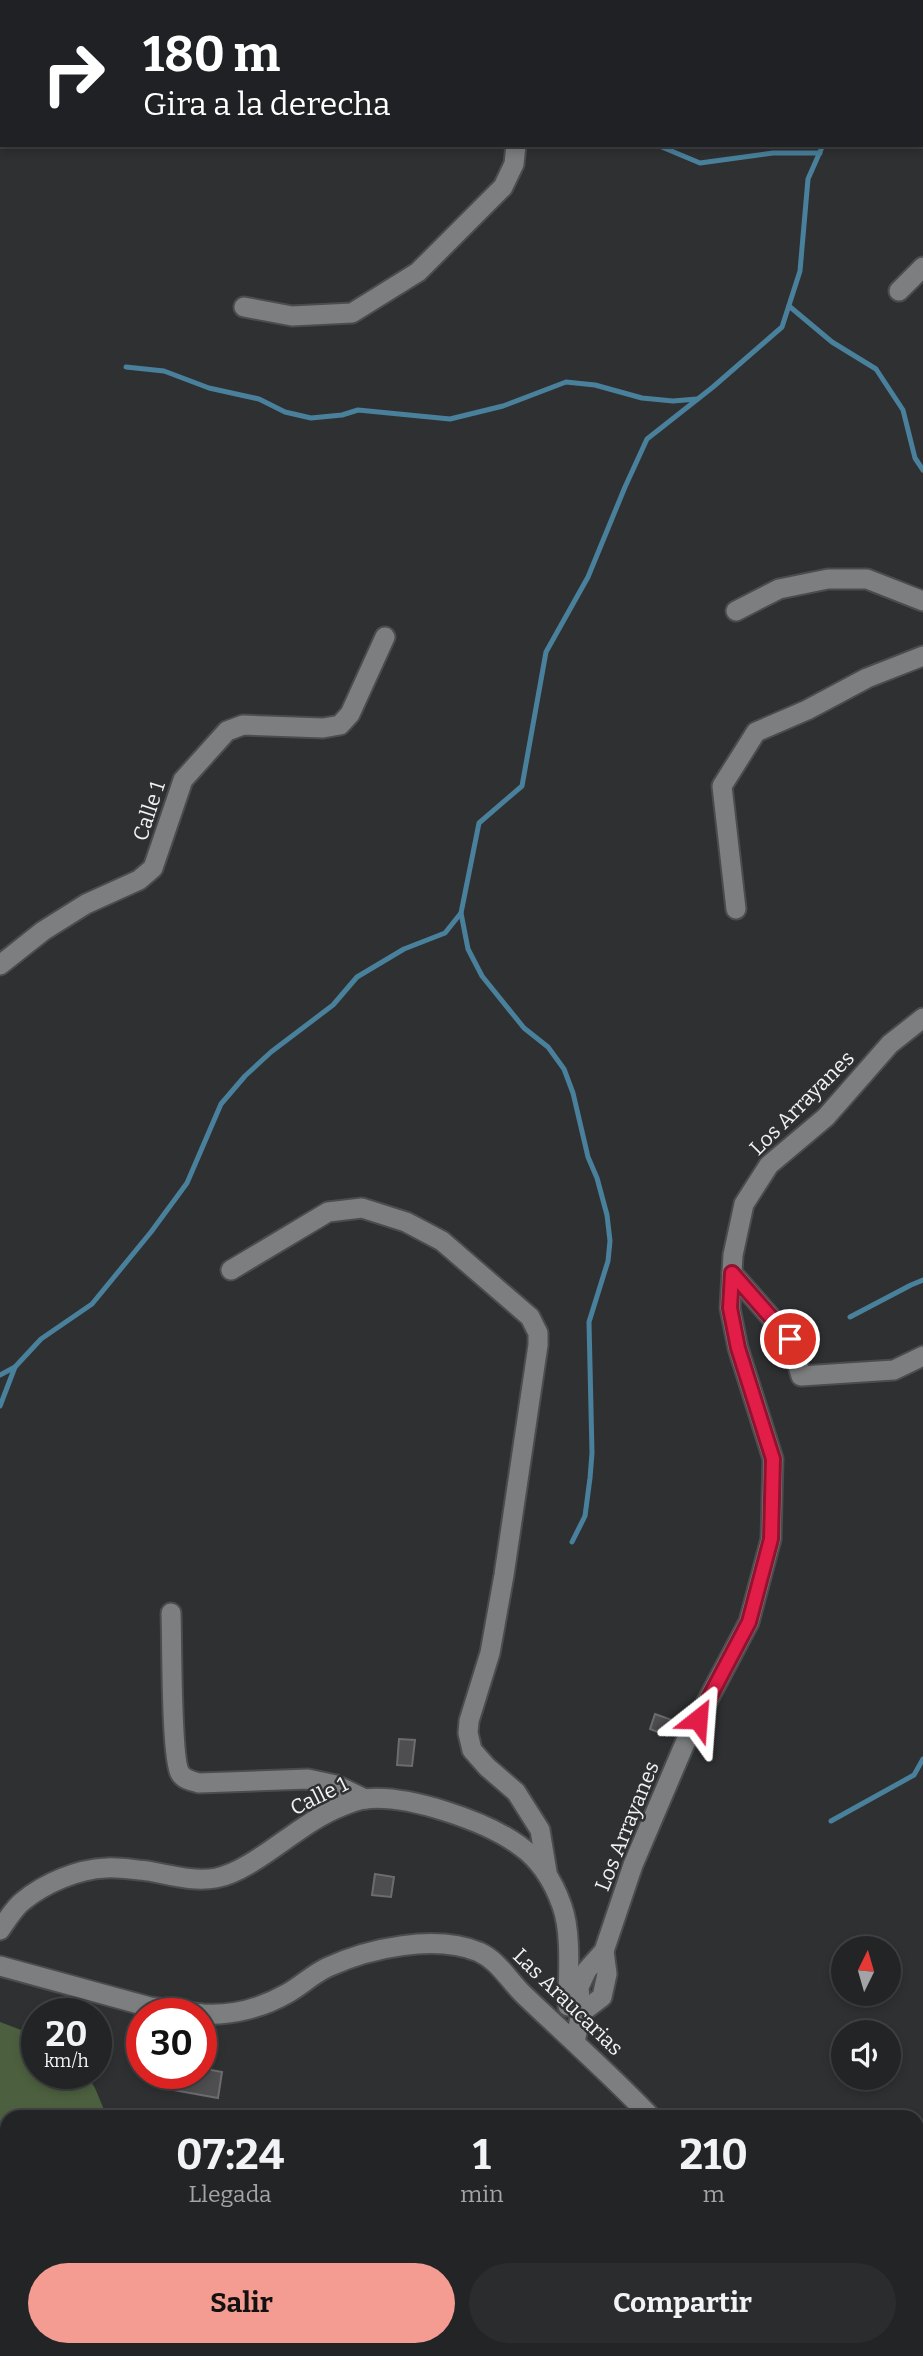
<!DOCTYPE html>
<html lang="es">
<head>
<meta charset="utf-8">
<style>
	:root { --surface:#232426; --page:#2b2c2e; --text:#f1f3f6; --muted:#a3a4a7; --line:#404143; --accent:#f59c92 }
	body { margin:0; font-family:Bitter,serif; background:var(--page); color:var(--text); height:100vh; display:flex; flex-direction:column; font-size:26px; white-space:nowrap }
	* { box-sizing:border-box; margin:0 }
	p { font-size:23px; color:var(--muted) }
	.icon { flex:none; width:38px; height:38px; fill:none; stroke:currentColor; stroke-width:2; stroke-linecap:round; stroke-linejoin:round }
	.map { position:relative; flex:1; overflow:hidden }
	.details { position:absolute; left:0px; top:2110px; width:924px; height:247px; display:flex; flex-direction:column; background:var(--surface); border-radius:21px 21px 0 0; box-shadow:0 4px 10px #0003,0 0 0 2px var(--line) }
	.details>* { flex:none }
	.top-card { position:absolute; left:0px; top:0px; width:924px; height:147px; box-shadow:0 4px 10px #0003,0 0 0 2px var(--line); background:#202124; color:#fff; overflow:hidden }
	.needle { width:46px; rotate:5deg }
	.buttons { position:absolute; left:831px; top:1936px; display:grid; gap:14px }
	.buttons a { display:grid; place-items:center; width:70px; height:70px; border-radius:50%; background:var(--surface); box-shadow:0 4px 10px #0003,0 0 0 2px var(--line); font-size:35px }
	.speed { position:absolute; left:21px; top:1998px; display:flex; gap:14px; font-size:35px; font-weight:700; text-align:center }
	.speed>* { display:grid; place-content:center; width:91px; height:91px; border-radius:50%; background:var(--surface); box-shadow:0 4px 10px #0003,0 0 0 2px var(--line); line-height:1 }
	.speed small { font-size:18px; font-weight:400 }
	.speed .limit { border:10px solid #d22; background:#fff; color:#111 }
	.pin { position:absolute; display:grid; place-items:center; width:60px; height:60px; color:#fff; margin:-30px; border:4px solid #fff; border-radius:50%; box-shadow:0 2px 7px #0007 }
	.me { position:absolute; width:77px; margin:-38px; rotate:28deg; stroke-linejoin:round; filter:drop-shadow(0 0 5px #0008) }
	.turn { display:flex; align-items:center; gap:24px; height:147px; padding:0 28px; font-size:32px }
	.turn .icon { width:91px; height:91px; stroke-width:2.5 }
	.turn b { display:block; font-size:49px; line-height:60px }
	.eta { display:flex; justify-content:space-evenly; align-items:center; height:119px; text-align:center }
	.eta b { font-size:42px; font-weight:700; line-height:49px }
	.primary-button { display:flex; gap:14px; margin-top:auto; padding:14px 28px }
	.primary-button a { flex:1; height:80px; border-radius:42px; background:var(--accent); color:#111; font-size:28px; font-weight:700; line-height:80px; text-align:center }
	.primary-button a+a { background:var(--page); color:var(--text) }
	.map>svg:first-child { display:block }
</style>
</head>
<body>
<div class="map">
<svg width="923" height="2356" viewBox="0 0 923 2356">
	<rect width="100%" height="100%" fill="#2f3032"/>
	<path fill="#4c603f" d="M0 2022 37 2036V2074H86L95 2088 107 2117 7 2118V2350H144V2356H0Z"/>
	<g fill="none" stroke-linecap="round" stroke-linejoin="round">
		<g stroke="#49819c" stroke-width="5">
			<path d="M922 71 923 70"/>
			<path d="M657 145 700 163 773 153H820"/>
			<path d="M789 306 832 342 876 369 903 410 915 458 923 470"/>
			<path d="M126 367 164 371 209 388 259 399 285 412 311 418 342 415 358 410 450 419 503 406 566 382 595 385 642 398 673 401 697 399"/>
			<path d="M461 913 468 949 482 976 524 1028 548 1047 564 1069 573 1093 588 1157 597 1178 607 1215 610 1241 608 1261 589 1322 592 1453 590 1478 585 1516 572 1542"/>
			<path d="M850 1317 911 1285 923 1280"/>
			<path d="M0 1375 15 1367"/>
			<path d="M0 1406 15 1367 41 1339 92 1304 151 1232 187 1183 221 1104 245 1076 271 1052 333 1005 357 977 404 949 445 933 461 913 479 823 522 786 546 652 588 577 625 487 647 439 713 387 782 327 800 271 808 179 823 145"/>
			<path d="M831 1821 914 1775 923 1759"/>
		</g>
	</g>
	<g fill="#4e4d4f" stroke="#6c6b6e" stroke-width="2">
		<path d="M655 1714 672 1720 667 1736 650 1729Z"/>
		<path d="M399 1739 415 1740 412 1766 397 1765Z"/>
		<path d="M375 1874 394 1877 391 1897 372 1895Z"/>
		<path d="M201 2068 222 2072 218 2098 173 2090 176 2074H201Z"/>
	</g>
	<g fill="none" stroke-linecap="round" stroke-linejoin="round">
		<g stroke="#4b4c4e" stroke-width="23">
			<g id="minor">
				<path d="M119 2 120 0"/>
				<path d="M879 2 881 0"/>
				<path d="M0 107 2 106"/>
				<path d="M899 291 923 267"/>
				<path d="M244 307 292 316 352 313 418 272 503 187 514 164 516 145"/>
				<path d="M736 611 779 589 828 579H867L923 601"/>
				<path d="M736 909 722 786 756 732 807 710 867 678 923 656"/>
				<path d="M0 965 43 931 86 904 139 880 153 868 183 780 227 731 243 725 323 728 340 725 350 714 385 637"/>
				<path d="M231 1270 328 1212 362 1208 406 1222 442 1241 530 1317 538 1333V1345L504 1575 490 1653 469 1721 468 1733 472 1750 487 1767 516 1792 540 1830 547 1872"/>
				<path d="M732 1273 790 1339 801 1376 894 1370 923 1356"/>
				<path d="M171 1613C172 1638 171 1758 180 1773 184 1780 192 1781 199 1783L308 1779 336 1785 365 1799"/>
				<path d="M0 1930C7 1920 14 1908 23 1901 45 1883 78 1869 106 1868 119 1867 135 1870 148 1871 171 1875 193 1882 216 1878 254 1871 300 1822 340 1807 347 1804 357 1800 365 1799 407 1794 486 1821 520 1846 540 1860 554 1883 562 1906 572 1934 568 1976 568 2006"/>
				<path d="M0 1966 150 2007 201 2014"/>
				<path d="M581 2013 602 1997 607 1974 604 1951"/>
				<path d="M201 2014C231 2016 262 2008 288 1993 302 1985 313 1974 328 1967 370 1948 435 1934 479 1952 499 1961 509 1981 525 1996 567 2036 611 2075 652 2118"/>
				<path d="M575 2042 581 2013 579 1987 587 1970 604 1951 633 1865 685 1743 749 1622 771 1539 773 1459 738 1348 730 1308 733 1255 744 1204 769 1165 826 1117 890 1044 923 1018"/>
				<path d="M872 2350 879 2356"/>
			</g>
		</g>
		<use href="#minor" stroke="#7c7e80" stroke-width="19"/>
	</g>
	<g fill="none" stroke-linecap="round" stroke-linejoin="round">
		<g stroke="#92132f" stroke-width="18">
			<path id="route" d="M698 1719 749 1622 771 1539 773 1459 738 1348 730 1308 732 1273 790 1339"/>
		</g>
		<use href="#route" stroke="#e11d48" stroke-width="12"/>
	</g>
	<g text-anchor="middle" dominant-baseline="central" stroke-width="5" stroke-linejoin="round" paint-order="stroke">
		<g font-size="21" fill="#f1f2f3" stroke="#2f3032">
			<text transform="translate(149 811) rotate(-72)">Calle 1</text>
			<text transform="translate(802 1103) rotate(-45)">Los Arrayanes</text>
			<text transform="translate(319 1796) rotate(-26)">Calle 1</text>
			<text transform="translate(627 1826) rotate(-68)">Los Arrayanes</text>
			<text transform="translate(568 2002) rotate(44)">Las Araucarias</text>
		</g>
	</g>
</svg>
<div class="buttons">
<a><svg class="needle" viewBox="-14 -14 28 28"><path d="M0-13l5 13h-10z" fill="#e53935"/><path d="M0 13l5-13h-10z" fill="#a3a4a7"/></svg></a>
<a><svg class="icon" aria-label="sound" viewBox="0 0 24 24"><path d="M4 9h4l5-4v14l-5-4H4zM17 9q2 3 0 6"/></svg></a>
</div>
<div class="speed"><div>20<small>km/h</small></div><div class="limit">30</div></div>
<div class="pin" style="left:790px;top:1339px;background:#d93025"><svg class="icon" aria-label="arrive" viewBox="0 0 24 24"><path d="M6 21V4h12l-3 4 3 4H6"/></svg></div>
<svg class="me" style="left:698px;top:1719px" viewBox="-20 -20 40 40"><path d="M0-17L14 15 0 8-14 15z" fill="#e11d48" stroke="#fff" stroke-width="4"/></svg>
<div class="top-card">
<div class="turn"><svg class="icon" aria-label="right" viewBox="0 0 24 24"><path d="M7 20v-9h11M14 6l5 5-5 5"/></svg><div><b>180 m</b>Gira a la derecha</div></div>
</div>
<section class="details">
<div class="eta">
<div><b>07:24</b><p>Llegada</p></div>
<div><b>1</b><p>min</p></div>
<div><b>210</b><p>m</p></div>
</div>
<div class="primary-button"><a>Salir</a><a>Compartir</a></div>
</section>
</div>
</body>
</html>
